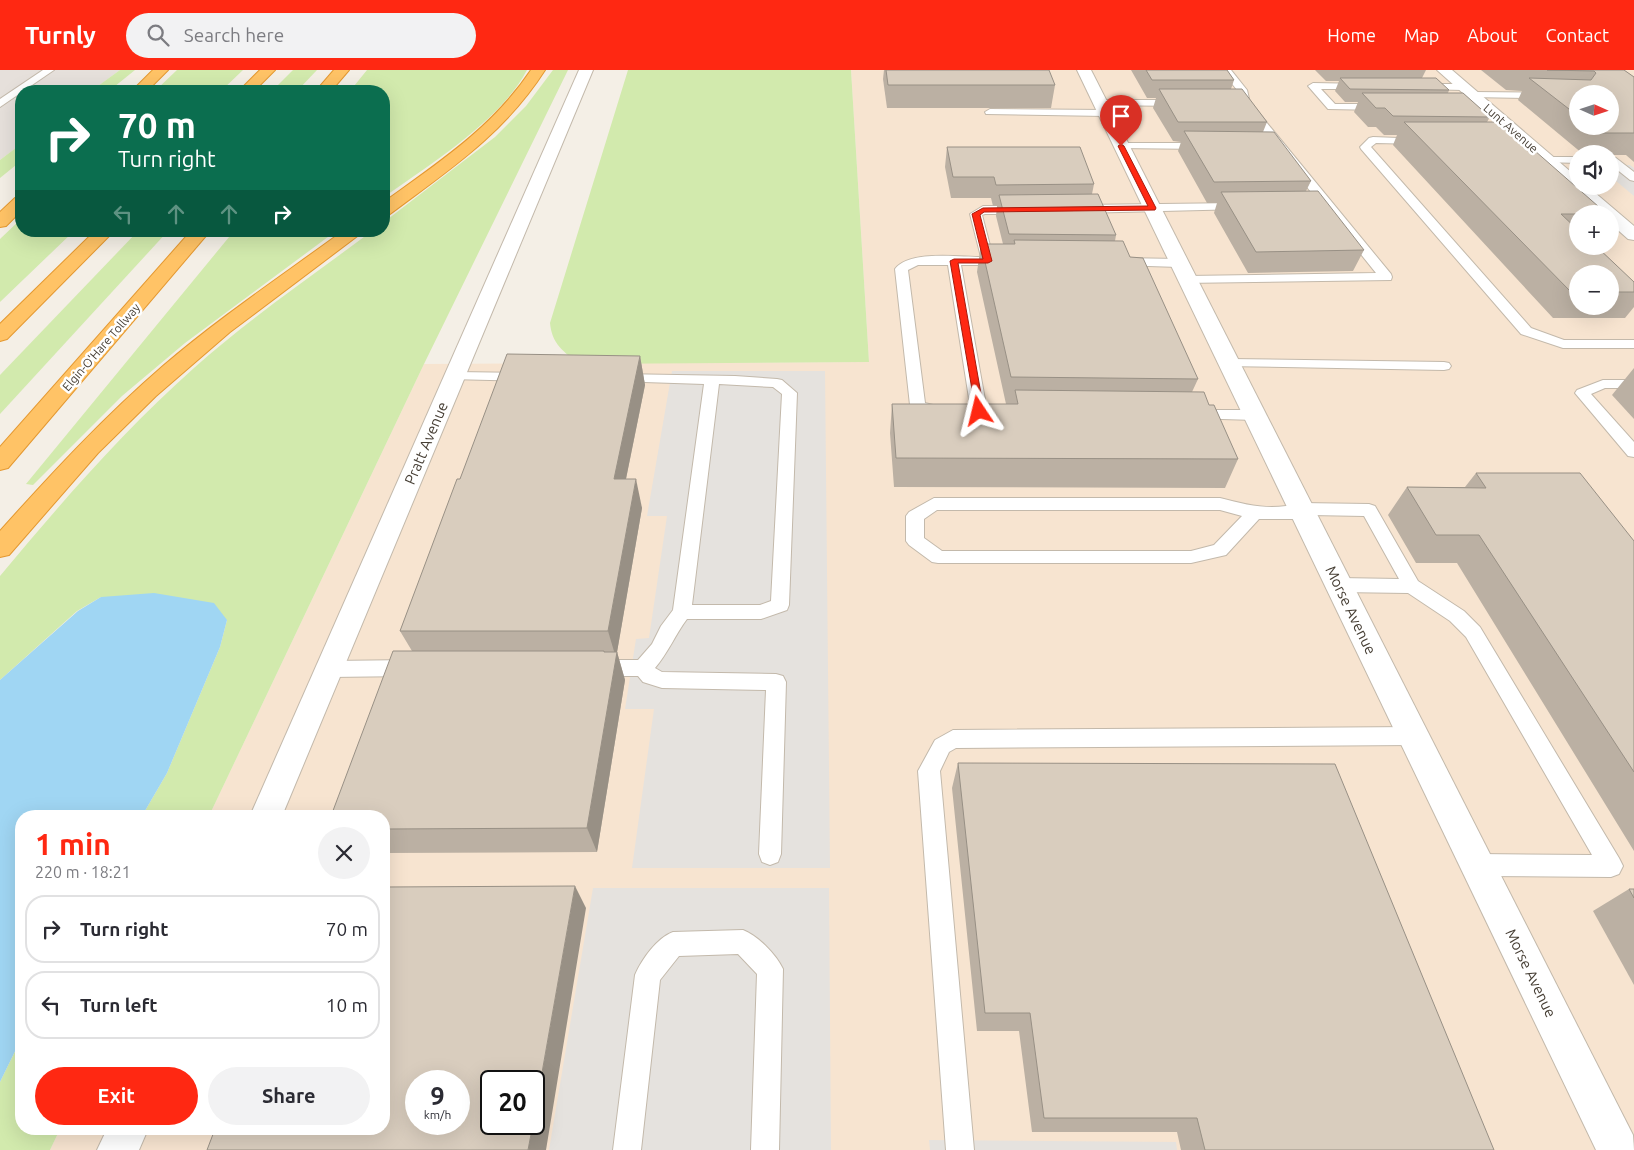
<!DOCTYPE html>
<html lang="en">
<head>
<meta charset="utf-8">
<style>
	:root { --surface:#fff; --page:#f2f2f3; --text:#2b2b33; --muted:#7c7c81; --line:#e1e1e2; --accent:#ff2812 }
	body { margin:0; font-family:Ubuntu,sans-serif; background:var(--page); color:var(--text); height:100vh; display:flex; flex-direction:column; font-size:19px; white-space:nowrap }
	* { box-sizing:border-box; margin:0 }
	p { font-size:16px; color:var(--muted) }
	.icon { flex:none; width:28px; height:28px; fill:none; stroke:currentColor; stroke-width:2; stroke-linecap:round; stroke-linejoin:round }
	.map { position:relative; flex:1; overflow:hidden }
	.panel { position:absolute; left:15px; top:740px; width:375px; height:325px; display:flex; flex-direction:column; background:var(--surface); border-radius:20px; box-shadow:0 5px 20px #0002 }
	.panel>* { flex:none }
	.hud { position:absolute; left:15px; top:15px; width:375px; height:152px; border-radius:20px; box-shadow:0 5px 20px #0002; background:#0b6e4f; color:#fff; overflow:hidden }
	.needle { width:32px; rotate:93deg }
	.buttons { position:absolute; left:1569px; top:15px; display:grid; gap:10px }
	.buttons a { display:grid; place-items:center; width:50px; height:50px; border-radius:50%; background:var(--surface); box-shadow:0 5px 20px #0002; font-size:25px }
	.speed { position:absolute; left:405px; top:1000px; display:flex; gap:10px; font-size:25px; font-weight:700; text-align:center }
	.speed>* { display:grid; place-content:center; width:65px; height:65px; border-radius:50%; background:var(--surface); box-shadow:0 5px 20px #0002; line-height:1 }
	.speed small { font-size:12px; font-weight:400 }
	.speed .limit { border:2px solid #111; border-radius:8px; background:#fff; color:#111 }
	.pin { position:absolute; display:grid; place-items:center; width:42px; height:42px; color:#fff; margin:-51px -21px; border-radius:50% 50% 50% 0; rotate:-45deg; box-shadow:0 0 5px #0007 }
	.pin .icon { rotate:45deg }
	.me { position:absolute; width:55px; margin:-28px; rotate:350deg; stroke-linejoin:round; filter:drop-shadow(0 0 4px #0008) }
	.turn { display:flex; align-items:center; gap:18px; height:105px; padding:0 20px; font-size:22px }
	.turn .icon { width:65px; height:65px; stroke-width:2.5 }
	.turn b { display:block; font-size:35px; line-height:42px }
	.lanes { display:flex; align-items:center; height:48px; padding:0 20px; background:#0003; justify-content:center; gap:25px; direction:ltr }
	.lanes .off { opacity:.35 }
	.round { display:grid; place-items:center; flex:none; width:52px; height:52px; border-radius:26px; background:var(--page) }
	.headline { display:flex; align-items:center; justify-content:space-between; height:85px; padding:0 20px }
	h1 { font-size:30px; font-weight:700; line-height:38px; color:var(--accent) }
	.primary-button { display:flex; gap:10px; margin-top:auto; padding:10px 20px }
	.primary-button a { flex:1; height:58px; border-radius:30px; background:var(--accent); color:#fff; font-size:20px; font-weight:700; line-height:58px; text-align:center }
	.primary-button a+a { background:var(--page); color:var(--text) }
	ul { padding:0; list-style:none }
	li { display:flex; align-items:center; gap:15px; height:68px; margin:0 10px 8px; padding:0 10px; border:2px solid var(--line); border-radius:20px }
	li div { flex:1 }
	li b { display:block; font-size:19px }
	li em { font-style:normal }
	header { display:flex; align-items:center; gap:30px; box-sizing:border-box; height:70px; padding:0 25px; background:var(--accent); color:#fff }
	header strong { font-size:24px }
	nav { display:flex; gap:28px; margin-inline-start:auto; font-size:18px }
	.search { width:350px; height:45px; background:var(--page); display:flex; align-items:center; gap:12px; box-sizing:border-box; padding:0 18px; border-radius:28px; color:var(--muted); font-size:19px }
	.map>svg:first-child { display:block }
</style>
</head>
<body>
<header>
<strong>Turnly</strong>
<div class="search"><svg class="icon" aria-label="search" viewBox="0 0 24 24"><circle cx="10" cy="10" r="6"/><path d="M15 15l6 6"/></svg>Search here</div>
<nav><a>Home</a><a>Map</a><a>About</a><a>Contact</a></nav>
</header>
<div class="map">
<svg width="1634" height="1080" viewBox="0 0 1634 1080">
	<rect width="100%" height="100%" fill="#f4efe6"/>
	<path fill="#f7e4d0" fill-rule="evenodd" d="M851 0H1634V1080H50L60 1059H384V746H209L424 294 869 292ZM1578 24H1610V56H1578ZM1578 84H1610V116H1578ZM1578 144H1610V176H1578ZM1578 204H1610V236H1578ZM416 1011H459V1054H416ZM491 1011H534V1054H491Z"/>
	<path fill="#e6e0db" d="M0 0H120L91 21H21V74L0 90Z"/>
	<g fill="#d2eaad">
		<path d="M120 0H135L109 21H91Z"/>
		<path d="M177 0H243L221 21H155Z"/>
		<path d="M293 0H317L297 21H272Z"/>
		<path d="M367 0H527C501 50 429 95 384 127V21H350Z"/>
		<path d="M553 0H568L424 294 209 746H142L167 703 220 577 227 550 101 527 77 541 0 610V506C61 433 123 361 194 298 250 248 312 206 372 161H384V152L495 67 526 36Z"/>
		<path d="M628 0H851L869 292 579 294C563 281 552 274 550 253Z"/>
		<path d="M21 74V91L0 108V90Z"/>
		<path d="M21 149V161H74L0 232V169Z"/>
		<path d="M138 161H168L0 344V305Z"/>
		<path d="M234 161H336L185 273 122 326 33 415 26 414Z"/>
		<path d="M21 969V1059H60L50 1080H0V1012Z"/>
	</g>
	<g fill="#e5e2de">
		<path d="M1610 95H1630L1634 98V126L1610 106Z"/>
		<path d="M672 301H825L830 798H632L654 639H625L636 569 649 568 667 446H647Z"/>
		<path d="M593 818H829L831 1080H549Z"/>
		<path d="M929 1070 1176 1072 1177 1080H930Z"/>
	</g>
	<path fill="#a0d6f3" d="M154 523 214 533 227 550 220 577 167 703 142 746H21V969L0 1012V610L78 541 101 527Z"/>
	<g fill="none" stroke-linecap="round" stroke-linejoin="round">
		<g stroke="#c3b9ab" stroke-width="2">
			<g id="lane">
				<path d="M43 0H54L0 37V29Z"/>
				<path d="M1221 0H1231L1247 20 1250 33 1249 35H1241L1237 20Z"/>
				<path d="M1313 13 1365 14V18L1362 19H1321L1335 34H1380L1385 37 1380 40 1328 39 1308 16Z"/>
				<path d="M1422 14H1463L1468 17 1463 20 1419 19V15Z"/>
				<path d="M1473 22 1578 23 1581 24H1578V29L1470 27 1468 25Z"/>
				<path d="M1100 30H1179L1184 33 1179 36 1096 35 1095 33Z"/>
				<path d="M1249 35 1253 36 1391 204 1392 207 1391 210 1183 213 1181 210 1183 207 1188 206 1376 203 1245 40 1244 38Z"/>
				<path d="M990 39 1105 40 1110 43 1105 46 986 44 985 42Z"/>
				<path d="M1373 67 1423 69 1424 71 1419 74 1376 73 1371 77 1531 258 1564 270H1634V278H1563L1521 264 1361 79 1360 77 1369 68Z"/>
				<path d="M1121 73H1204L1209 76 1204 79 1117 78 1116 76 1117 74Z"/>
				<path d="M1547 87H1578V93L1543 92 1542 90 1543 88Z"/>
				<path d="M1610 87 1616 88 1634 102V111L1630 110 1610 94Z"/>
				<path d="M1240 133 1244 135 1246 137 1244 139 1080 143 1074 139 1080 135Z"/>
				<path d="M983 136H1023L1029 140 1023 144H985L982 145 993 187 1000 188 1002 191 996 195H961L987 341 984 344H974L971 341 948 195H918L908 200 925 333 945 338 948 341 945 344C935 347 917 345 910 335L895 199C909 180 959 187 981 187L970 144Z"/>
				<path d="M1121 188 1179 189 1185 193 1179 197 1117 195 1115 192 1117 189Z"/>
				<path d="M1229 289 1444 292 1449 293 1451 296 1449 299 1444 300 1224 296 1222 293 1224 290Z"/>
				<path d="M455 302 524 303 529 304 531 307 529 310 524 311 450 309 448 306 450 303Z"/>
				<path d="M619 304 735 306 777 309 782 310 797 323 789 535 787 540 761 549H687C675 565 668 583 655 598L662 602 776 604 783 606 786 612 781 784 778 792 770 795 762 792 759 784 766 620 662 618 643 612 638 606H597L590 604 587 598 590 592 597 590H638L652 574 661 556 673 540 704 314 614 311 612 308 614 305ZM719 314 773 317 782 324 771 531 760 535H692Z"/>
				<path d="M1603 310H1634V318H1605L1591 324 1634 372V387L1628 386 1575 323 1577 320Z"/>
				<path d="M1193 340H1255L1260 342 1263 345 1260 348 1255 350 1188 348 1185 345 1188 342Z"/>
				<path d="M934 428H1220C1250 436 1272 441 1301 433L1369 434 1375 436 1418 511 1464 541 1480 557 1619 788 1623 796 1619 804 1611 807 1477 806 1469 803 1465 795 1469 787 1477 784 1592 785 1466 567 1450 551 1408 523 1339 522 1333 520 1330 515 1333 510 1339 508 1399 509 1364 446 1311 445 1304 449H1259L1226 485 1191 493H938L932 492 909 475 906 471V446L909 442ZM937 440H1220L1242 446 1214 475 1191 481H942L924 468V449Z"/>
				<path d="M412 590 419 592 422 598 419 604 412 606 330 607 323 605 320 599 323 593 330 591Z"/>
				<path d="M1414 657 1421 660 1424 666 1421 672 1414 675 956 678 949 682 940 701 974 1080H946L918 701 935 670 953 660Z"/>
				<path d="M743 860C758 866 776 884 783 899L779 1080H751L757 904 738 884 679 886 660 910 641 1080H613L635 905C642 889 657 868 673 862Z"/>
			</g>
		</g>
		<g stroke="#c3b9ab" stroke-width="2">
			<g id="street">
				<path d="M579 0H593L282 746H250Z"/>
				<path d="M1077 0H1091L1633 1065 1634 1080H1596Z"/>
				<path d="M1437 0H1452L1578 108V116H1587L1634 156V170L1628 169 1610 153V144H1598Z"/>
				<path d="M107 1059H148L139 1080H97Z"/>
			</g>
		</g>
		<g stroke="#e49830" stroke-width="2">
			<g id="highway">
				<path d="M153 0H168L147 21H132Z"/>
				<path d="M260 0H275L254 21H239Z"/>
				<path d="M334 0H349L331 21H316Z"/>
				<path d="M531 0H545C504 64 450 99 390 144L384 145V132C438 93 493 57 531 0Z"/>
				<path d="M21 127V141L6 156 0 157V142L15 128Z"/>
				<path d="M95 161H114L7 269 0 271V254Z"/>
				<path d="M191 161H210L8 398 0 400V377Z"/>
				<path d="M343 161H364L230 262 156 326 98 383 9 485 0 487V461C52 403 104 347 163 296 220 247 283 205 343 161Z"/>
			</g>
		</g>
		<use href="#lane" fill="#fff" fill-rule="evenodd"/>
		<use href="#street" fill="#fff" fill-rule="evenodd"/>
		<use href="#highway" fill="#ffc366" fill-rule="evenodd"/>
	</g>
	<g fill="#bbb0a3" fill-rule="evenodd">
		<path d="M884 0H886L1055 15 1051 38H887L883 9Z"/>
		<path d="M1131 0H1227L1234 10 1231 19 1267 52 1263 62 1311 111 1306 121 1364 180 1353 201 1248 203 1214 143 1217 133H1207L1178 81 1181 72 1173 71 1153 38 1156 28H1147Z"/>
		<path d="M1315 0H1426L1422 8 1449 20 1448 23 1490 47 1487 52 1578 144V176L1634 212V237L1625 248H1553L1393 75 1397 65H1384L1376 57H1368L1354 42 1358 32H1345L1335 21 1339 11H1326ZM1578 204H1610V236H1578Z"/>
		<path d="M1481 0H1624L1634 7V92L1626 85H1610V84H1583L1518 30 1522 21 1506 20ZM1578 24 1610 56H1578Z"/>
		<path d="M947 77 1094 114 1092 124 1116 165 1115 171 1130 187 1198 309 1192 322 1209 335 1238 389 1225 418 894 417 890 363 892 334H1006L977 202 981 174H1003L996 146 997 136H993L991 128H951L945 97Z"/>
		<path d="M640 286 645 315 626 409 642 438 617 582 625 610 597 782 384 783V746L412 581 400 561 460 409Z"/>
		<path d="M1634 298V349L1612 325Z"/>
		<path d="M1476 403 1634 471V781L1457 493H1416L1388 445 1407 417H1465Z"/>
		<path d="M958 693 1494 1080H1181L1177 1062H1032L1019 961H977L952 718Z"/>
		<path d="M1629 819H1634V915L1593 841Z"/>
	</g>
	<g fill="#989085">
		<path d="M640 286 645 315 620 438 614 409Z"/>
		<path d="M636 409 642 438 616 588 608 561Z"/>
		<path d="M617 582 625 610 597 782 587 758Z"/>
		<path d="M575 816 586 838 546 1080H528L533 1054H534V1048Z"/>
	</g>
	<g fill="#d9cdbe" stroke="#989085" fill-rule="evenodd">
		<path d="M886 0H1049L1055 15H888Z"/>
		<path d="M1146 0H1227L1234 10H1152Z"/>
		<path d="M1547 0H1624L1634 7V63H1598L1590 56H1610V24H1578V46L1529 8 1591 10 1596 3 1594 1Z"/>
		<path d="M1340 8H1436L1449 20 1350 19Z"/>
		<path d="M1159 19H1242L1267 52H1178Z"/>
		<path d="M1362 23H1463L1490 47 1393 46 1385 38H1376Z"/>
		<path d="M1404 52H1502L1607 144H1561L1578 160V176H1596L1634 212V222H1610V204H1578V222H1571Z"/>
		<path d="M1184 61 1274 62 1311 111 1214 112Z"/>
		<path d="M947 77H1080L1094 114 996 115 994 107H953Z"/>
		<path d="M1318 121 1364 180 1256 182 1221 122Z"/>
		<path d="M1098 124 1116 165 1009 164 999 125Z"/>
		<path d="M1014 170 1123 171 1130 187 1143 188 1198 309 1011 307 981 174H1015Z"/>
		<path d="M507 284 640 286 614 409H636L608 561H400L457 409H460Z"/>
		<path d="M1015 320 1204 322 1209 335H1214L1238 389 896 388 892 334H1018Z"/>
		<path d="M1476 403H1580L1634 471V702L1479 465H1436L1407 417 1486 418Z"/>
		<path d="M393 581H604V582H617L587 758 384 759V746H331Z"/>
		<path d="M958 693 1335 694 1494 1080H1205L1197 1048H1044L1030 943H985Z"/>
		<path d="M575 816 534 1048V1011H491V1054H533L528 1080H207L215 1059H384V817ZM416 1011H459V1054H416Z"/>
		<path d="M1629 819H1634V828Z"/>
	</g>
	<path fill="#ff2812" stroke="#a61a0c" d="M1121 74 1124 76 1156 138 1155 140 984 142 980 145 992 191 988 193H958L984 341 979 344 976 343 950 191 954 189H983L972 144 983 138 1148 136 1118 76Z"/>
	<g text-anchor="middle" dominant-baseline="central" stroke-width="5" stroke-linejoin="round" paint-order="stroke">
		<g font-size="12" fill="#473f35" stroke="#fff">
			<text transform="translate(1511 58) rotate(41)">Lunt Avenue</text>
			<text transform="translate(101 277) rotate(-49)">Elgin-O'Hare Tollway</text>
		</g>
		<g font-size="15" fill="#473f35" stroke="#fff">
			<text transform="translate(426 373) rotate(-67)">Pratt Avenue</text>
			<text transform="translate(1351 540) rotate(64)">Morse Avenue</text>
			<text transform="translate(1531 903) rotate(64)">Morse Avenue</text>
		</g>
	</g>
</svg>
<div class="buttons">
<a><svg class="needle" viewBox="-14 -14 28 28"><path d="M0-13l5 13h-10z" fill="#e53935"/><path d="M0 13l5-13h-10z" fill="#7c7c81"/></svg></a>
<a><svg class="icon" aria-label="sound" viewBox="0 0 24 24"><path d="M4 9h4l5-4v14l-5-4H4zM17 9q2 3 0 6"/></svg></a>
<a>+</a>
<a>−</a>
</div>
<div class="speed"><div>9<small>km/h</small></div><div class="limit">20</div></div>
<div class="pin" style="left:1121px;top:76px;background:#d93025"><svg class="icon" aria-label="arrive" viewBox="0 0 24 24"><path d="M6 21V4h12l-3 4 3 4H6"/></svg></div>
<svg class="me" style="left:979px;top:341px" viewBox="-20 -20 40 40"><path d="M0-17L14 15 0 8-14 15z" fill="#ff2812" stroke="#fff" stroke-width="4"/></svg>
<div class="hud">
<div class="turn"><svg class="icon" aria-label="right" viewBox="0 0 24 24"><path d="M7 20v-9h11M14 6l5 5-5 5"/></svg><div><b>70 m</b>Turn right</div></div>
<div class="lanes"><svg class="icon off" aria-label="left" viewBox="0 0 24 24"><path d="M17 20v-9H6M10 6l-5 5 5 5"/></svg><svg class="icon off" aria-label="ahead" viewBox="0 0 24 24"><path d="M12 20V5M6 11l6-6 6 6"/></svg><svg class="icon off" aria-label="ahead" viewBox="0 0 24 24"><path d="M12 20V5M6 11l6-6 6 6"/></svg><svg class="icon" aria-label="right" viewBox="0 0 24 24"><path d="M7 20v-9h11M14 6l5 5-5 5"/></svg></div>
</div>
<section class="panel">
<div class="headline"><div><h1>1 min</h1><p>220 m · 18:21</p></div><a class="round"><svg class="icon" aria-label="close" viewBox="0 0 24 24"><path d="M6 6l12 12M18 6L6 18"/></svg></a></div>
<ul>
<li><svg class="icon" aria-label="right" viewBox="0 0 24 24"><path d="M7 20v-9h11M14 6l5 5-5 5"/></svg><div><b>Turn right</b></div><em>70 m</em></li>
<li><svg class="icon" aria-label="left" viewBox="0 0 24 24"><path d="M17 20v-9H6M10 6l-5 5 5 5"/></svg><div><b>Turn left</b></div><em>10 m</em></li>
</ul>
<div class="primary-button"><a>Exit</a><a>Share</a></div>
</section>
</div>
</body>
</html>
